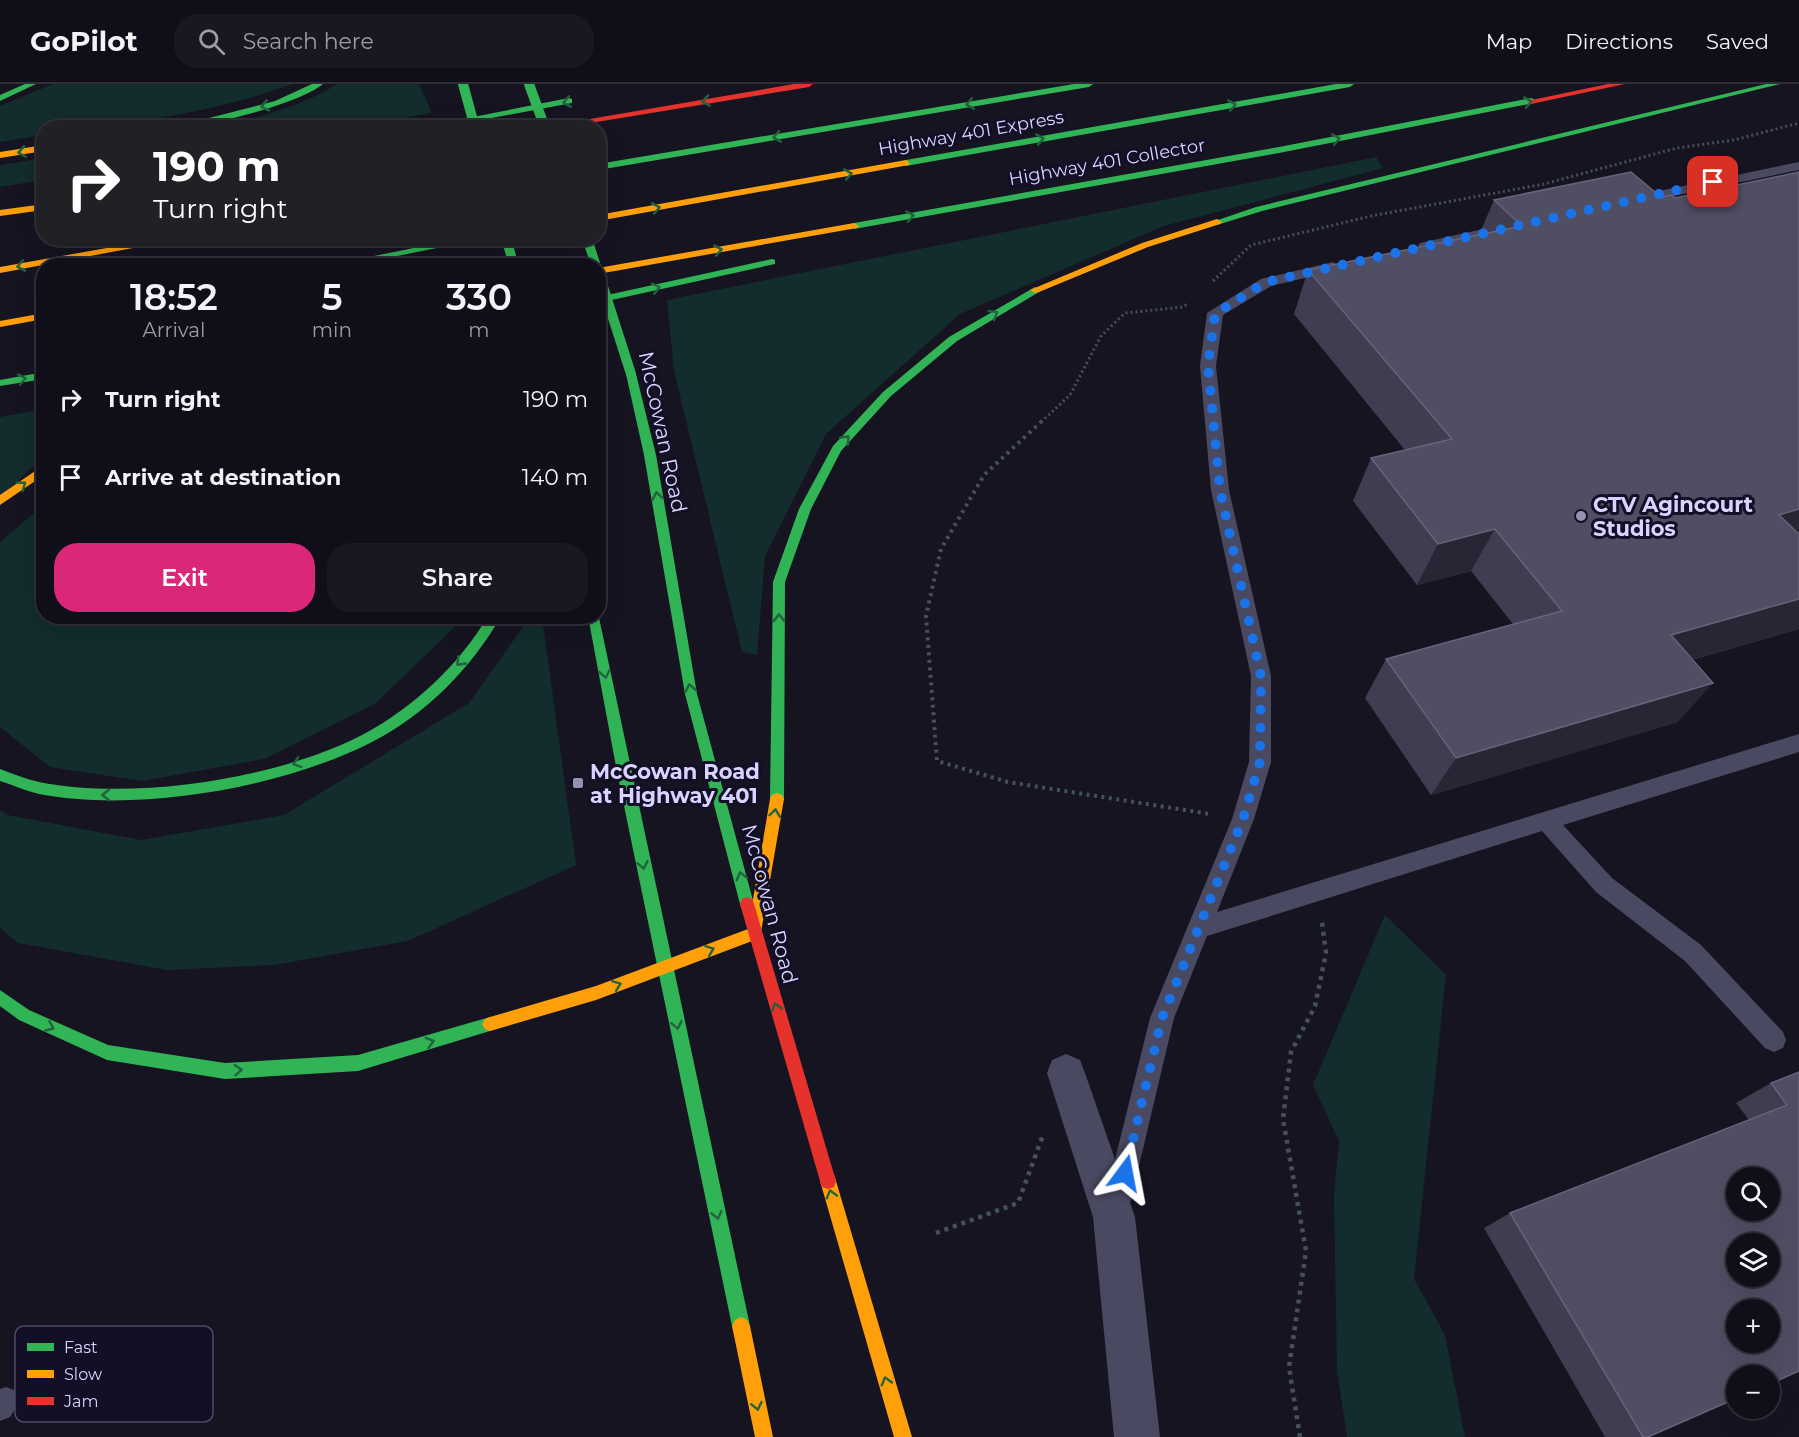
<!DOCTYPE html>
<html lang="en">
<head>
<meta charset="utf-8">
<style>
	:root { --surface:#100f19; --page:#191822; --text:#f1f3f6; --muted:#9c9ca2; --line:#302f38; --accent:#db2777 }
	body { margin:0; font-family:Montserrat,sans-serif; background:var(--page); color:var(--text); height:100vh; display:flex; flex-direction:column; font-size:22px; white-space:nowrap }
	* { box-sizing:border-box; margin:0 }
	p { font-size:20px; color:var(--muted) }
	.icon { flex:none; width:33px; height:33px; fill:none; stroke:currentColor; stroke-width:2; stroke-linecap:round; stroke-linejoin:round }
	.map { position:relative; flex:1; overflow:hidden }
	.panel { position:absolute; left:36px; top:174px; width:570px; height:366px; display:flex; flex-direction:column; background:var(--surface); border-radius:24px; box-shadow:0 6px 24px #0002,0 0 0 2px var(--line) }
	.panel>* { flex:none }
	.top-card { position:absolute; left:36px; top:36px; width:570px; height:126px; border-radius:24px; box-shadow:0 6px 24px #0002,0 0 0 2px var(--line); background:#202124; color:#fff; overflow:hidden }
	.controls { position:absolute; left:1726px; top:1083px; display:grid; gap:12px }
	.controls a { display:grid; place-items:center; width:54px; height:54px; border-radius:50%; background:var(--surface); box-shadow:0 6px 24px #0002,0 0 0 2px var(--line); font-size:30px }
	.pin { position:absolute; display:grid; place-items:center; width:51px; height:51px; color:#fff; margin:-26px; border-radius:12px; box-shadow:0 3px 9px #0006 }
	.me { position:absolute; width:66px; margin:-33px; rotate:13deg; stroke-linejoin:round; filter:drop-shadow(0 0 4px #0008) }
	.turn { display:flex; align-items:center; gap:21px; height:126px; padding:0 18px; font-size:27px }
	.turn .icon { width:78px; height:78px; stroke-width:2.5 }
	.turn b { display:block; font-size:42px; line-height:51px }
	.eta { display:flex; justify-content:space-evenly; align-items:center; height:102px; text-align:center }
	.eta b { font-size:36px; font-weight:600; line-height:42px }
	.primary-button { display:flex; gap:12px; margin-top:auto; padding:12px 18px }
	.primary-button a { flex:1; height:69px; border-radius:24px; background:var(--accent); color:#fff; font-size:24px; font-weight:600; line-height:69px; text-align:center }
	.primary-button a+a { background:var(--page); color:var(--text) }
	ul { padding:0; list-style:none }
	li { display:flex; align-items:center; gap:18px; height:78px; padding:0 18px }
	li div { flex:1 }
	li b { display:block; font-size:22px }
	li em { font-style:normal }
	header { display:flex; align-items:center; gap:36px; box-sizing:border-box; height:84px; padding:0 30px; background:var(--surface); border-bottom:2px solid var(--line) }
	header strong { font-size:28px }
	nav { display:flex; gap:33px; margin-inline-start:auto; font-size:21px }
	.search { width:420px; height:54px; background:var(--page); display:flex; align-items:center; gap:15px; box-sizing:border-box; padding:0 21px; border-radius:24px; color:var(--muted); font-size:22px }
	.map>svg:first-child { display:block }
</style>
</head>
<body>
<header>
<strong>GoPilot</strong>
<div class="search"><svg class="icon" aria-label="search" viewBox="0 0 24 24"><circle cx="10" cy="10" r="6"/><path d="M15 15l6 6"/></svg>Search here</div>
<nav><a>Map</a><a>Directions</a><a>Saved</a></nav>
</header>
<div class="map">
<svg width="1799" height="1353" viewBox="0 0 1799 1353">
	<rect width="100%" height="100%" fill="#161421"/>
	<g fill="#132c2d">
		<path d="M53 0H292C220 27 121 44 44 44L43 51 0 58V22Z"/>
		<path d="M337 0H419L432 29 347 43H215C257 34 300 23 337 0Z"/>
		<path d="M1376 73 1383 84 1164 142 960 230 826 350 765 472 757 571 742 568 674 287 667 216Z"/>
		<path d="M43 74V96L0 103V81Z"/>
		<path d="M43 325V373L0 414V333Z"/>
		<path d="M43 421 44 532 463 533 461 537 376 619 264 675 142 697 50 683 0 643V458Z"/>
		<path d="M530 533H542L576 781 408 857 274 881 167 886 18 859 0 844V726L8 731 141 756 284 731 469 619Z"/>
		<path d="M1385 831 1446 891 1414 1195 1445 1251 1465 1353H1347L1337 1287 1334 1111 1339 1057 1313 1001Z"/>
	</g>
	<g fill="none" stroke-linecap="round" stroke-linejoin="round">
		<g stroke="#44505f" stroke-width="3" stroke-dasharray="2 3" stroke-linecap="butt">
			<path d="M1213 197 1251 161 1371 132 1544 100 1677 64 1734 56 1799 39"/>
			<path d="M1041 338 1070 311 1101 252 1125 229 1183 223 1187 220"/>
		</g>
		<path stroke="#44505f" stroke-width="4" stroke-dasharray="3 4.5" stroke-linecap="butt" d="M1042 337 984 391 941 465 926 532 937 677 1008 698 1210 730"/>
		<g stroke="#44505f" stroke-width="4.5" stroke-dasharray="4 5" stroke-linecap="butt">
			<path d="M936 1149 1018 1119 1043 1051"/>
			<path d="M1300 1353 1289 1283 1306 1167 1283 1035 1291 968 1315 922 1326 869 1322 838"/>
		</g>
		<g fill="#4a4962" fill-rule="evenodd">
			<path d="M1799 78V86L1630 121 1623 117 1630 113Z"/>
			<path d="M1506 140 1511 141 1513 144 1511 147 1425 166 1418 162 1420 159Z"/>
			<path d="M1333 178 1341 183 1338 186 1271 202 1223 231 1216 282 1229 406 1271 592V678L1254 735 1217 828 1799 650V668L1563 741 1612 794 1701 861 1783 948 1786 956 1783 964 1774 968 1765 964 1685 877 1596 808 1542 747 1207 852 1174 934 1129 1124 1125 1133 1116 1137 1107 1133 1103 1124 1150 934 1232 735 1249 678 1251 592 1211 406 1200 282 1207 229 1261 195Z"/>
			<path d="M6 1303 16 1307 20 1317 10 1333 0 1337V1305Z"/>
		</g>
		<path fill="#4a4962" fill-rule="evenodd" d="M1066 970 1080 976 1085 989 1135 1133 1160 1353H1114L1093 1133 1047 989 1052 976Z"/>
		<g fill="#30b455" fill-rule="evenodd">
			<path d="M25 0H36L0 17V11Z"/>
			<path d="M312 0H323C297 21 204 44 170 44L275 17Z"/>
			<path d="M1074 0H1093L1089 3 598 86V80Z"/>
			<path d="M1336 0H1354L1350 3 906 82 902 79 906 76Z"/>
			<path d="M1766 0H1780L1262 127 1217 141 1212 138 1256 123Z"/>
			<path d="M569 14 572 15V19L438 44H417Z"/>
			<path d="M1531 14 1534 15V19L1279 69 854 145 849 142 854 139 1279 63Z"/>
			<path d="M464 154H486L348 182H324Z"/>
			<path d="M501 154H511L519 182H509Z"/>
			<path d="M582 154H592L601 182 599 184 598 182H591Z"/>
			<path d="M772 175 775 176V180L598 219V213Z"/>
			<path d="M1035 203 1040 206 1039 208 957 257 891 312 841 367 811 425 785 498 784 715 782 719 777 721 772 719 770 715 773 498 799 425 833 362 883 308 949 253Z"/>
			<path d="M631 287 636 290 656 371 697 610 754 820 752 825 747 827 742 825 740 820 685 610 644 371 626 290Z"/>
			<path d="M44 288V295L0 302V296Z"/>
			<path d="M598 529 750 1242 747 1248 741 1251 735 1248 732 1242 618 693 588 532H598Z"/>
			<path d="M488 532H501C472 584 425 631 372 658 282 704 138 729 39 710 26 707 13 701 0 697V685C13 690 26 695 39 698 134 717 278 695 364 650 414 623 459 581 488 532Z"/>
			<path d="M0 906 29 926 108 961 225 979 358 971 490 933 495 935 498 940 495 945 490 947 358 987 225 995 107 976 19 936 0 922Z"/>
		</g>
		<g fill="#ff9f0a" fill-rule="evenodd">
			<path d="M44 61V67L0 74V68Z"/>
			<path d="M906 76 910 79 909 81 598 137V131Z"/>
			<path d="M44 120V126L0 132V126Z"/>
			<path d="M1217 135 1222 138 1220 140 1148 163 1039 208 1035 209 1030 206 1142 159Z"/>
			<path d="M854 139 859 142 857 144 598 190V184Z"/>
			<path d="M163 154H186L0 189V183Z"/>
			<path d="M44 229V235L0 243V237Z"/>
			<path d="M44 381V391L0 421V411Z"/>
			<path d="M777 709 782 711 784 715 760 854 596 916 490 947 485 945 482 940 485 935 490 933 596 902 748 845 770 715 772 711Z"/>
			<path d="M828 1089 834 1091 836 1097 912 1353H894L820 1097 822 1091Z"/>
			<path d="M741 1233 747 1236 750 1242 773 1353H755L732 1242 735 1236Z"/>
		</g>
		<g fill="#e5322d" fill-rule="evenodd">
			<path d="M794 0H813L809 3 560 44H537Z"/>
			<path d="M1608 0H1625L1531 20 1527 17Z"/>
			<path d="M747 813 752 815 754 820 836 1097 834 1103 828 1105 822 1103 820 1097 740 820 742 815Z"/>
		</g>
		<g stroke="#30b455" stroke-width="10">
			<path d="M463 0 475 44"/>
			<path d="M529 0 545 44"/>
			<path d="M598 187 631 290"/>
		</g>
	</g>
	<g fill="#403d50">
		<path d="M1631 88 1799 545 1692 576 1678 638 1431 711 1365 614 1386 575 1513 540 1471 487 1417 501 1353 417 1371 374 1405 366 1294 230 1308 186 1479 151 1494 116Z"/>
		<path d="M1799 988V1287L1648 1353H1605L1484 1144 1510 1129 1749 1036 1736 1019 1771 999Z"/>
	</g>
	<g fill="#282635">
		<path d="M1799 425V457L1779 431Z"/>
		<path d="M1495 445 1471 487 1417 501 1438 460Z"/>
		<path d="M1799 515V545L1638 591 1671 551Z"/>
		<path d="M1713 599 1678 638 1431 711 1456 674Z"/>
	</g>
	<g fill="#504e63" stroke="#66637b" stroke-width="1.5" fill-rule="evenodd">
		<path d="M1631 88 1661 113 1672 111 1675 114 1799 88V425L1779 431 1799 450V515L1671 551 1713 599 1456 674 1386 575 1562 527 1495 445 1438 460 1371 374 1452 355 1308 186 1522 142 1494 116Z"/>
		<path d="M1799 988V1287L1770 1300V1292H1737V1314L1648 1353H1643L1510 1129 1787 1021 1771 999ZM1737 1094H1770V1126H1737ZM1737 1160H1770V1192H1737ZM1737 1226H1770V1258H1737Z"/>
	</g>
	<defs><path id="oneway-chevron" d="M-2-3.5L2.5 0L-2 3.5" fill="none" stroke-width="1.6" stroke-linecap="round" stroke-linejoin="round" transform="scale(1.5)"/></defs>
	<g stroke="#22623e">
		<use href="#oneway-chevron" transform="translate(706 17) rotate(171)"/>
		<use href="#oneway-chevron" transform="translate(567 18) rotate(170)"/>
		<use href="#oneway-chevron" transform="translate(1528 18) rotate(-11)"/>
		<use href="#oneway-chevron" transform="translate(970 20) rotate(170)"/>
		<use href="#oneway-chevron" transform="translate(1232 21) rotate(-10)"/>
		<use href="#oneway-chevron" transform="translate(265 22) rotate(167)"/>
		<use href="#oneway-chevron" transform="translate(777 53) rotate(170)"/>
		<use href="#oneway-chevron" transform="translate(1040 55) rotate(-10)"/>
		<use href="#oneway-chevron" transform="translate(1336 55) rotate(-11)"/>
		<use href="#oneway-chevron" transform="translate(22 68) rotate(171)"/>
		<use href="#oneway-chevron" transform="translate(848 90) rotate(-10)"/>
		<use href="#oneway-chevron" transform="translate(656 124) rotate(-10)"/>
		<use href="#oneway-chevron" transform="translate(910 132) rotate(-10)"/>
		<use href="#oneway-chevron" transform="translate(718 166) rotate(-10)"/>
		<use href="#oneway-chevron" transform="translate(21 182) rotate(170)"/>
		<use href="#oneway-chevron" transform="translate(656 204) rotate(-12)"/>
		<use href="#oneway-chevron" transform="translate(994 230) rotate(-31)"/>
		<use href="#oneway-chevron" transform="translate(22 295) rotate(-11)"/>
		<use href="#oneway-chevron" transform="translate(846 355) rotate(-48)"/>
		<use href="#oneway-chevron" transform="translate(22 401) rotate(-36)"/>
		<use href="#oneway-chevron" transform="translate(657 412) rotate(-100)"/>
		<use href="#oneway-chevron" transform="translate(779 534) rotate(-90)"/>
		<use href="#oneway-chevron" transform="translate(460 578) rotate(134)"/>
		<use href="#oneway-chevron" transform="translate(605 590) rotate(79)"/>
		<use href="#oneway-chevron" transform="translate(690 604) rotate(-101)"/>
		<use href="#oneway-chevron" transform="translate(297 679) rotate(162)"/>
		<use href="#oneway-chevron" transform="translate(106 711) rotate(180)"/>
		<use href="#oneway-chevron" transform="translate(775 729) rotate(-82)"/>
		<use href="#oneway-chevron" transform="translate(643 781) rotate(78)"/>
		<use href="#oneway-chevron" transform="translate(741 792) rotate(-104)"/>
		<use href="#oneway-chevron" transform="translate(710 866) rotate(-21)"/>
		<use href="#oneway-chevron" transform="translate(617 901) rotate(-21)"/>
		<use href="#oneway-chevron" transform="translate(776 923) rotate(-106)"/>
		<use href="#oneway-chevron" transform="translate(677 941) rotate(78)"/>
		<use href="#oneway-chevron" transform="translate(50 943) rotate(24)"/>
		<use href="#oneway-chevron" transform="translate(430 958) rotate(-16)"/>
		<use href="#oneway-chevron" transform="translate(238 986) rotate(-4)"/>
		<use href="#oneway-chevron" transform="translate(831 1110) rotate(-106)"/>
		<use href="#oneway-chevron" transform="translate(717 1131) rotate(78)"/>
		<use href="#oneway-chevron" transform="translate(886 1297) rotate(-106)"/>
		<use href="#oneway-chevron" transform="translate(757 1322) rotate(78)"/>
	</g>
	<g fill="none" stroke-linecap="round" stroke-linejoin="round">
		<path stroke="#1a73e8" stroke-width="10" stroke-dasharray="0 18" d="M1125 1089 1162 934 1243 735 1260 678 1261 592 1220 406 1208 282 1215 230 1266 198 1713 98"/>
	</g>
	<g fill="#9591b1" stroke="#130f26" stroke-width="2">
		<circle cx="1581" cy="432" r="6"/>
		<rect x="572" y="693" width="12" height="12" rx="3"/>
	</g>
	<g text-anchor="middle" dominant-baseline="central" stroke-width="6" stroke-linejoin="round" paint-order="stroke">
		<g font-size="18" fill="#d9d4ff" stroke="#130f26">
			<text transform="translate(971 49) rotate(-10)">Highway 401 Express</text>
			<text transform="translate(1107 78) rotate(-10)">Highway 401 Collector</text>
		</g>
		<g font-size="21" fill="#d9d4ff" stroke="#130f26">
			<text transform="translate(663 348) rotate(78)">McCowan Road</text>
			<text transform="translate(770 820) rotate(75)">McCowan Road</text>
		</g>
		<g font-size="21" font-weight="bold" fill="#d9d4ff" stroke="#130f26" text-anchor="start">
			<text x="1593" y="420">CTV Agincourt<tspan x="1593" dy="24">Studios</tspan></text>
			<text x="590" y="687">McCowan Road<tspan x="590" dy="24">at Highway 401</tspan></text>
		</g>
	</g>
	<rect x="15" y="1242" width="198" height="96" rx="9" fill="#130f26" stroke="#4e4a67" stroke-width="1.5"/>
	<rect x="27" y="1259" width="27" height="8" fill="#30b455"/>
	<rect x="27" y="1286" width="27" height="8" fill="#ff9f0a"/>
	<rect x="27" y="1313" width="27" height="8" fill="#e5322d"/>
	<g font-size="16" fill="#d9d4ff">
		<text x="64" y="1269">Fast</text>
		<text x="64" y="1296">Slow</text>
		<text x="64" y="1323">Jam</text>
	</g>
</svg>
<div class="controls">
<a><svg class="icon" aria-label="search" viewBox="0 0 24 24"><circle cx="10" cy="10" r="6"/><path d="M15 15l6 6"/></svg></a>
<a><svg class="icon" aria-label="layers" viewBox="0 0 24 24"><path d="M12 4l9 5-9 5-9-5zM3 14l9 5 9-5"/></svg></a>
<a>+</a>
<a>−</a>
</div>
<div class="pin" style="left:1713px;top:98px;background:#d93025"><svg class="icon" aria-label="arrive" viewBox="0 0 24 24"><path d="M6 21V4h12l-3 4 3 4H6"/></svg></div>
<svg class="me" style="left:1125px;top:1089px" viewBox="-20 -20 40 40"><path d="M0-17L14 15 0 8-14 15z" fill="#1a73e8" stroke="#fff" stroke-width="4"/></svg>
<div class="top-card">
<div class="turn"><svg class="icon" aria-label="right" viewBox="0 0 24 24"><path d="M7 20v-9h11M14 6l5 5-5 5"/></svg><div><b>190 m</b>Turn right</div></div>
</div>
<section class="panel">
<div class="eta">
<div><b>18:52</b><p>Arrival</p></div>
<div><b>5</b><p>min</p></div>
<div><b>330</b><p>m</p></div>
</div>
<ul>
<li><svg class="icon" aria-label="right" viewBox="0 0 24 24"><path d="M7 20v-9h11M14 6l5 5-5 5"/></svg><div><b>Turn right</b></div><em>190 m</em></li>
<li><svg class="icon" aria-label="arrive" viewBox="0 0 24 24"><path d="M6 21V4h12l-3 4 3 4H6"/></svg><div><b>Arrive at destination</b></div><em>140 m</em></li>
</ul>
<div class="primary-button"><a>Exit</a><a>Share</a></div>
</section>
</div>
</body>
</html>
